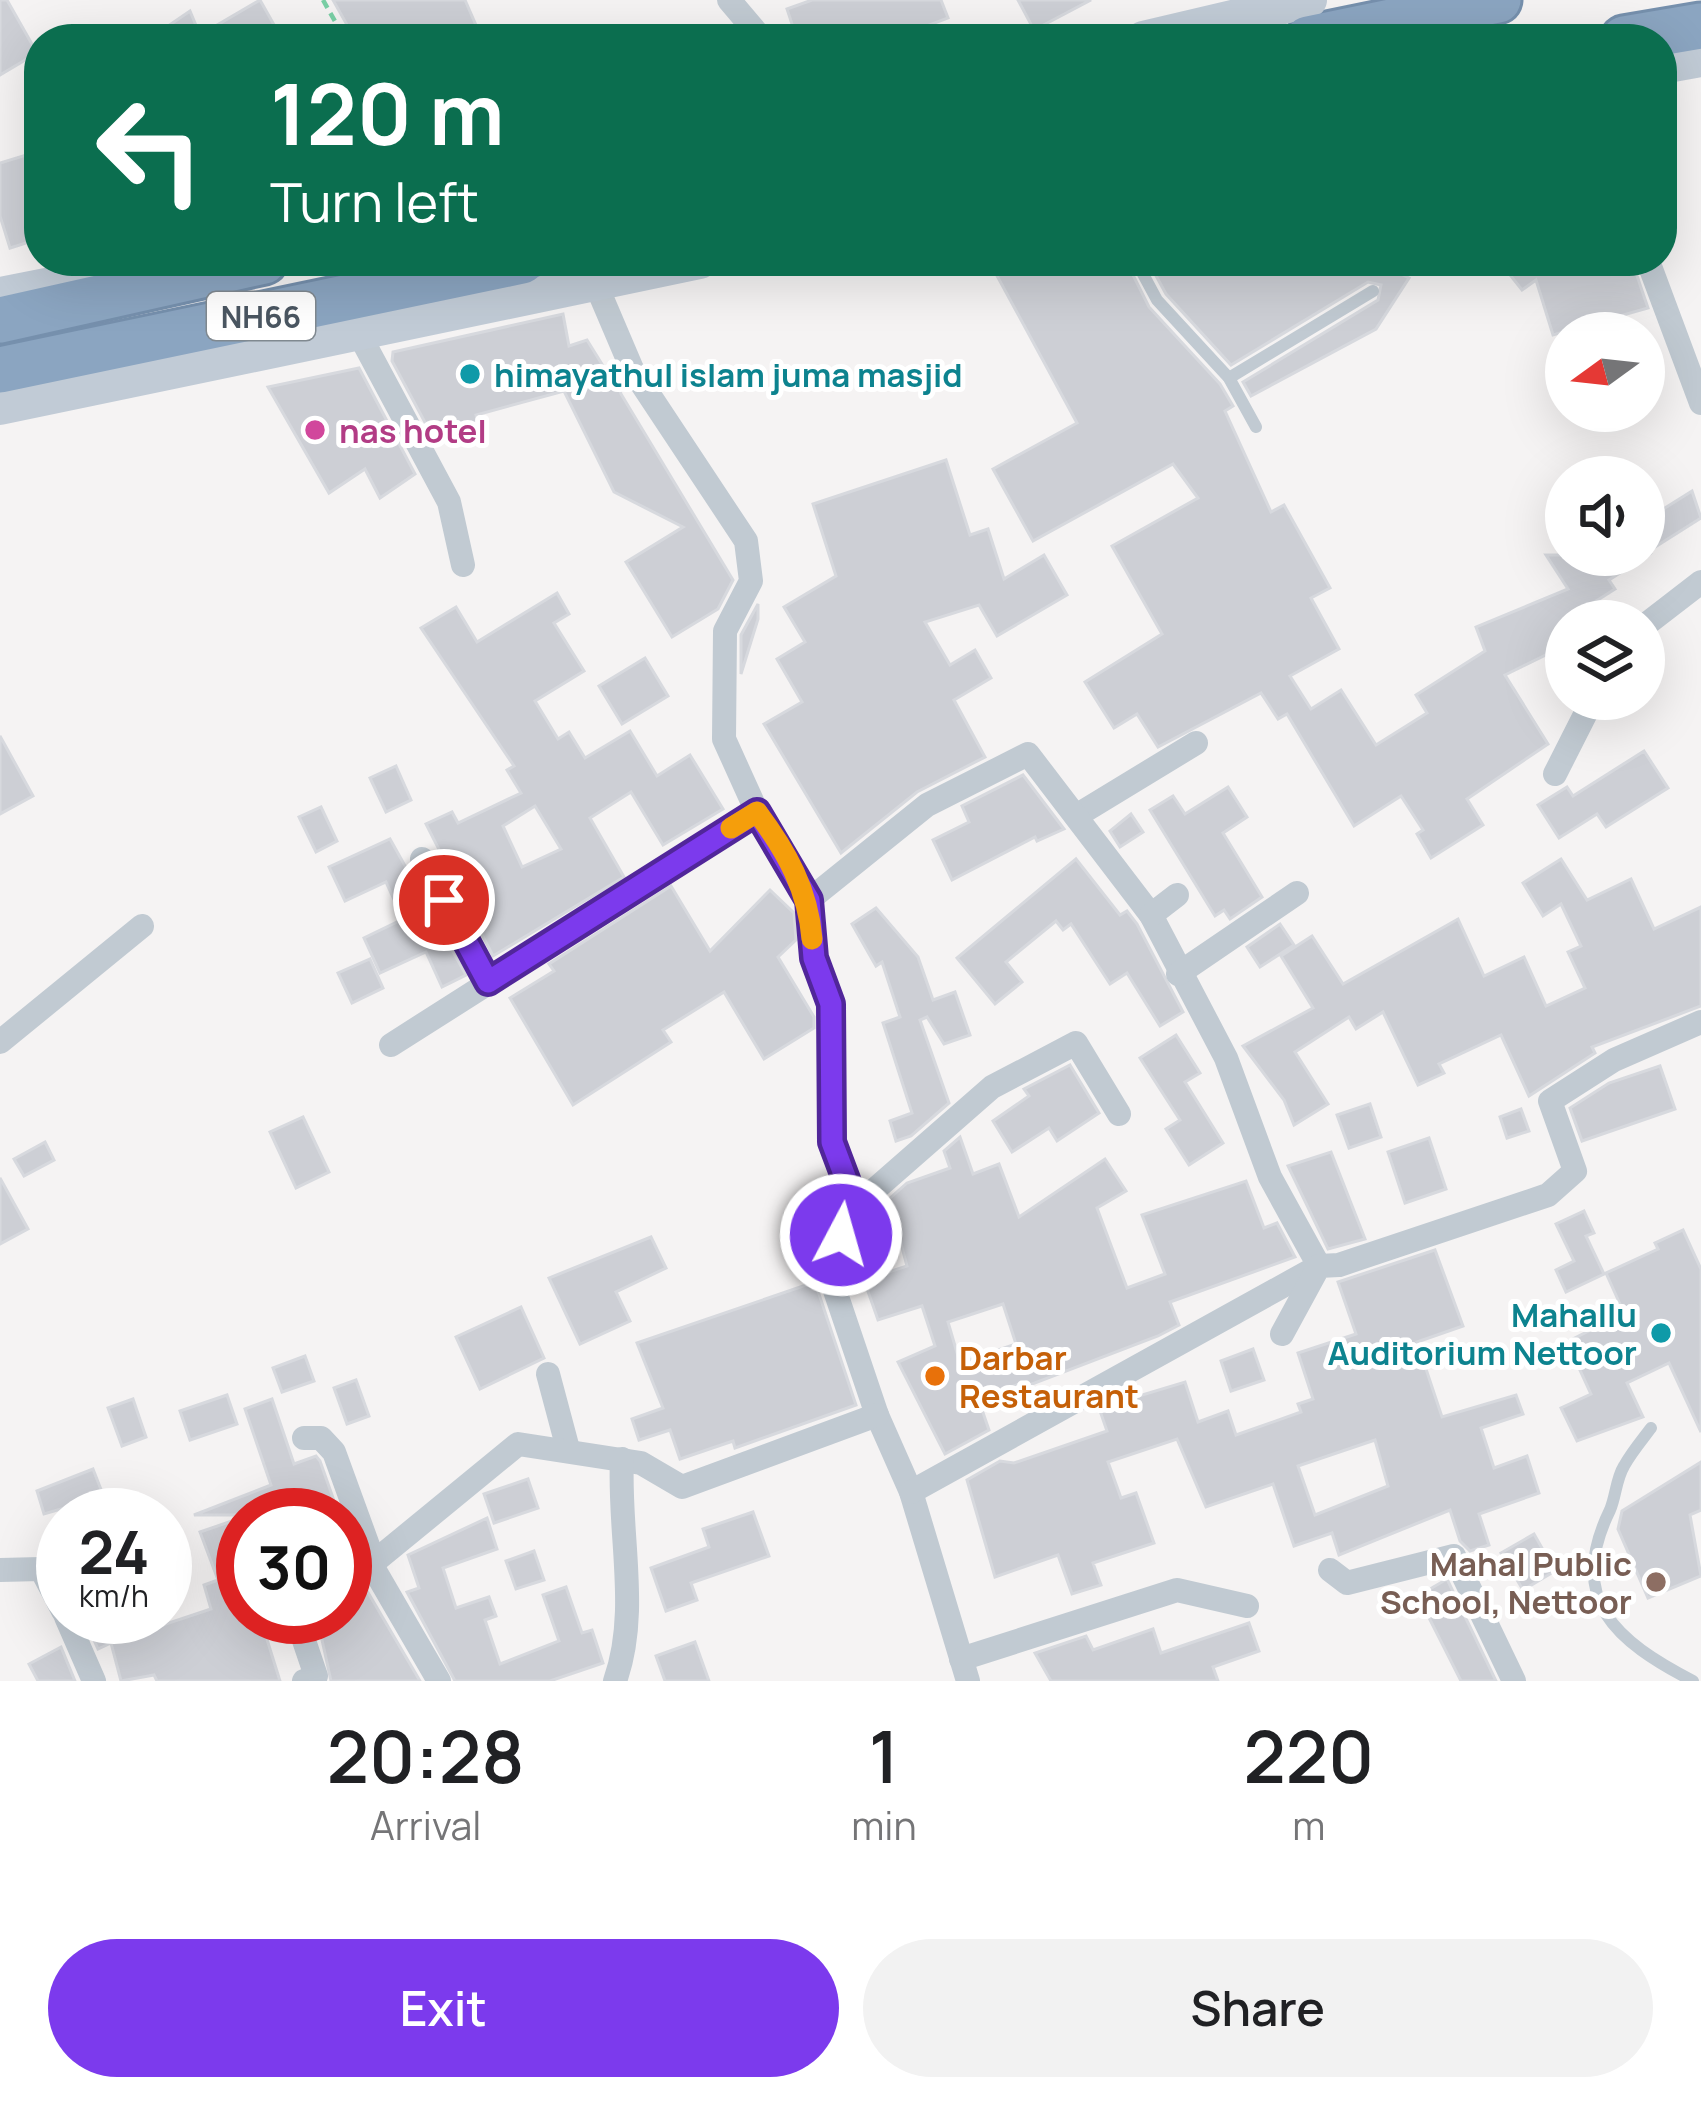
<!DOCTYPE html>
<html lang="en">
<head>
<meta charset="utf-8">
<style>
	:root { --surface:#fff; --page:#f2f2f2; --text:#202124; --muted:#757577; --accent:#7c3aed }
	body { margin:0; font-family:Manrope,sans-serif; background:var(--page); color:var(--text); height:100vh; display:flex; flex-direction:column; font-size:45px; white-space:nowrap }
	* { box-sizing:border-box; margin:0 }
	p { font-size:39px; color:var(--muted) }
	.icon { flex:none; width:66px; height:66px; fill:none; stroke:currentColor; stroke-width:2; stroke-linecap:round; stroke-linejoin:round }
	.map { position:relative; height:1681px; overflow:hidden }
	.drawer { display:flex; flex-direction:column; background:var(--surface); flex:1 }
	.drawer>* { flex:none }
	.banner { position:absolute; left:24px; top:24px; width:1653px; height:252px; border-radius:48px; box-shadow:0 12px 48px #0002; background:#0b6e4f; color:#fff; overflow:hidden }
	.needle { width:78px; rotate:255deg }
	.buttons { position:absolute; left:1545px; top:312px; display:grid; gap:24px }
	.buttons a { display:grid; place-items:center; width:120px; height:120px; border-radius:50%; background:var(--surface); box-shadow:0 12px 48px #0002; font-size:60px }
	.speed { position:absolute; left:36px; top:1488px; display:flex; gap:24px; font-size:60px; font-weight:700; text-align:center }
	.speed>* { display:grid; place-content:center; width:156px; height:156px; border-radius:50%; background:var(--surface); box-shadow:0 12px 48px #0002; line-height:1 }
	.speed small { font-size:30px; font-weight:400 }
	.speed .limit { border:18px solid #d22; background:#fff; color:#111 }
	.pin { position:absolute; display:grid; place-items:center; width:102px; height:102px; color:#fff; margin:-51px; border:6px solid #fff; border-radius:50%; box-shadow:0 3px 12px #0007 }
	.me { position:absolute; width:132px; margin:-66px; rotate:6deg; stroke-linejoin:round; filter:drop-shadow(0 0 9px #0008) }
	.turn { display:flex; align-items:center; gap:42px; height:252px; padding:0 48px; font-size:54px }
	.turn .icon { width:156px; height:156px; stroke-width:2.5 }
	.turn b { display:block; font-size:84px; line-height:102px }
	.eta { display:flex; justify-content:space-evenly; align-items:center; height:204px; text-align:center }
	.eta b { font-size:72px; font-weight:600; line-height:84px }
	.cta { display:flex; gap:24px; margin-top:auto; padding:24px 48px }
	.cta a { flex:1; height:138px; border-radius:72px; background:var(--accent); color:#fff; font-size:48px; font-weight:600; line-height:138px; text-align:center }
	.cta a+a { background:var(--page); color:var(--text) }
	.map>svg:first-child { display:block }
</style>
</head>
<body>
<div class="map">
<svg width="1701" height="1681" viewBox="0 0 1701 1681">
	<rect width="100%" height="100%" fill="#f5f3f3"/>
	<g fill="#cdcfd5" stroke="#d7d9de" stroke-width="3" fill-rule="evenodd">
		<path d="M0 0H7L37 53 0 75Z"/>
		<path d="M260 0 282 39H149L190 11 200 35Z"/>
		<path d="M333 0H465L482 39H355Z"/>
		<path d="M812 0H941L948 18 893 39H809L806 29 795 33 787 9Z"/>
		<path d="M1018 0H1091L1034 30Z"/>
		<path d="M26 155 39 194V239L10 248 0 216V163Z"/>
		<path d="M989 261H1126L1149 307 1220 384 1233 406 1225 411 1271 512 1284 505 1330 588 1311 598 1339 649 1290 676 1311 709 1341 690 1376 745 1427 713 1416 695 1485 651 1476 627 1568 589 1546 555H1648L1609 580 1615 589 1566 620V645L1505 675 1548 744 1467 799 1483 825 1431 858 1417 834 1423 830 1401 796 1354 826 1287 714 1278 719 1261 693 1158 747 1137 714 1114 728 1085 682 1162 634 1112 546 1198 498 1173 464 1033 541 993 469 1077 423Z"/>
		<path d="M1148 261H1375L1409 278 1376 329 1251 396 1243 382 1378 300 1381 285 1368 282 1231 365 1166 294Z"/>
		<path d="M1499 261H1632L1648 308 1553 335 1536 280 1522 290Z"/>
		<path d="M563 314 569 346 587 340 605 369 616 374 621 394 733 580 718 609 672 637 626 562 683 527 614 492 564 391 476 415 479 429 436 443 392 361 393 352Z"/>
		<path d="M359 368 415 474 380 498 365 469 329 493 268 387Z"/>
		<path d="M946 460 970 535 988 529 1004 579 1044 555 1067 595 997 636 979 605 925 622 950 665 975 650 991 678 954 700 985 757 917 792 841 853 764 724 802 702 777 659 805 642 784 607 836 576 813 504Z"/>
		<path d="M1692 491 1701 518 1644 554V492L1657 513Z"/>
		<path d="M557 593 569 614 554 623 584 671 535 701 558 739 569 732 585 758 630 731 657 776 690 755 723 809 663 845 631 792 590 818 624 877 493 956 426 824 452 812 458 823 521 793 507 770 514 766 421 628 456 607 477 642ZM535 806 561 849 522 867 503 826Z"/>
		<path d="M758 604V619L741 674V635Z"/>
		<path d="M645 658 668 696 622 724 599 686Z"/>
		<path d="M0 736 33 796 0 814Z"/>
		<path d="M1644 751 1668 788 1606 827 1597 814 1559 838 1538 805 1567 787 1573 796Z"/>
		<path d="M396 766 411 800 386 812 370 778Z"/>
		<path d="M1023 775 1064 829 1037 841 1035 837 952 880 933 840 969 822 962 806Z"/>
		<path d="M1228 787 1247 817 1223 833 1262 897 1230 919 1224 910 1215 916 1150 810 1173 796 1185 814Z"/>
		<path d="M321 807 337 841 316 852 299 817Z"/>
		<path d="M1131 814 1143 832 1120 847 1110 831Z"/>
		<path d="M390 839 466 975 442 987 426 952 380 973 364 938 403 919 386 882 345 901 329 867Z"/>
		<path d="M1076 859 1120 915 1127 911 1137 924 1183 1012 1160 1026 1127 973 1110 984 1071 924 1063 930 1056 921 1006 962 1022 982 995 1004 957 958Z"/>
		<path d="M1561 859 1587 900 1631 879 1654 929 1701 907V1006L1592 1047 1595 1053 1529 1096 1501 1035 1439 1064 1444 1073 1418 1085 1383 1012 1356 1029 1349 1017 1295 1052 1328 1104 1294 1125 1284 1100 1243 1046 1313 1008 1281 956 1312 936 1343 984 1458 919 1484 976 1524 957 1546 1006 1585 988 1568 952 1581 946 1561 904 1543 916 1523 883Z"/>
		<path d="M671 886 710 951 770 890 794 913 796 940 778 957 814 1017V1028L764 1059 724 992 663 1030 671 1042 573 1105 510 998 554 971 549 964Z"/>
		<path d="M876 908 918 957 933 1000 955 992 970 1035 944 1044 927 1017 920 1020 949 1103 911 1136 896 1141 890 1121 912 1113 883 1023 900 1017 882 962 876 966 852 924Z"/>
		<path d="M1280 924 1294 945 1260 967 1247 947Z"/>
		<path d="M370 959 383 988 352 1003 338 973Z"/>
		<path d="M1176 1035 1200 1073 1185 1082 1223 1143 1189 1165 1166 1129 1180 1120 1140 1058Z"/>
		<path d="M1070 1065 1099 1113 1057 1141 1049 1128 1012 1152 993 1121 1029 1096 1024 1089Z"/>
		<path d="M1660 1066 1675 1109 1582 1141 1570 1108 1609 1083Z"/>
		<path d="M1370 1104 1381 1137 1349 1148 1337 1115Z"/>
		<path d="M1521 1109 1529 1131 1507 1138 1500 1117Z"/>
		<path d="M303 1117 329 1172 296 1188 270 1132Z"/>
		<path d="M960 1137 973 1174 999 1164 1019 1217 1105 1159 1126 1191 1097 1208 1127 1288 1165 1274 1142 1215 1246 1181 1264 1228 1277 1223 1295 1257 1170 1302 1179 1325 1158 1336 1027 1386 1026 1382 978 1398 989 1430 945 1454 898 1362 935 1346 922 1306 878 1320 864 1280 907 1266 889 1199 907 1183 950 1168 944 1151ZM1003 1304 1016 1344 960 1363 948 1322Z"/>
		<path d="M1429 1138 1446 1189 1405 1203 1388 1152Z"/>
		<path d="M45 1142 54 1160 24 1176 14 1159Z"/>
		<path d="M1331 1152 1365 1239 1328 1249 1288 1166Z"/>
		<path d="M0 1178 28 1229 0 1244Z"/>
		<path d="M1584 1211 1594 1233 1586 1236 1604 1274 1566 1292 1556 1270 1574 1261 1556 1224Z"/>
		<path d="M1683 1230 1701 1269V1432L1669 1363 1627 1383 1643 1417 1577 1441 1561 1408 1591 1394 1567 1342 1624 1313 1606 1273 1658 1249 1655 1243Z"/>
		<path d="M651 1237 666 1268 616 1292 630 1321 580 1344 549 1278Z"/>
		<path d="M1435 1250 1463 1326 1417 1342 1442 1417 1516 1395 1523 1414 1481 1428 1494 1468 1527 1456 1539 1493 1479 1514 1489 1545 1470 1551 1460 1541 1450 1510 1339 1555 1332 1533 1294 1546 1273 1484 1206 1507 1177 1439 1108 1462 1121 1498 1136 1493 1154 1543 1093 1563 1101 1585 1072 1594 1058 1555 995 1577 967 1480 1000 1461 1014 1463 1107 1431 1099 1408 1185 1382 1198 1422 1228 1411 1236 1435 1301 1412 1298 1404 1313 1399 1298 1353 1356 1334 1338 1282ZM1375 1440 1388 1486 1315 1515 1298 1466Z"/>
		<path d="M815 1282 856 1405 735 1448 733 1441 680 1459 670 1430 639 1440 632 1419 663 1408 637 1343Z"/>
		<path d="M521 1307 544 1358 480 1389 456 1337Z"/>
		<path d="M1253 1349 1264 1380 1231 1391 1221 1361Z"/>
		<path d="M305 1356 314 1381 282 1392 273 1368Z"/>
		<path d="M356 1380 369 1416 347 1424 334 1388Z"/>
		<path d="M227 1395 237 1424 190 1440 180 1411Z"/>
		<path d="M133 1399 146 1437 122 1446 108 1408Z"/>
		<path d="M272 1399 294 1464 316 1456 320 1461 339 1515H290L288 1509 270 1515H194L271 1485 245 1409Z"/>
		<path d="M1701 1462V1510L1690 1515 1701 1576 1648 1598 1618 1529 1622 1511Z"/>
		<path d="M93 1469 107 1505 89 1512 85 1502 44 1514 37 1491Z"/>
		<path d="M528 1479 538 1508 494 1523 484 1494Z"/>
		<path d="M753 1512 769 1556 691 1583 697 1600 666 1611 651 1568 709 1547 703 1529Z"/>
		<path d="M487 1518 497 1549 443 1568 456 1608 489 1597 496 1616 485 1620 500 1664 559 1641 543 1595 566 1587 582 1633 592 1630 603 1663 550 1681H455L407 1592 419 1588 408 1555Z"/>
		<path d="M232 1521 243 1552V1617H260L280 1681H157L154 1675 121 1681 111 1643 98 1649 86 1623 97 1617H138L145 1631 211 1609 204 1585 218 1580 200 1532Z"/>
		<path d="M1534 1534 1555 1571 1523 1590 1501 1553Z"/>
		<path d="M534 1551 544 1580 516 1589 506 1561Z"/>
		<path d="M1447 1579 1496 1681H1461L1418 1596Z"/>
		<path d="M363 1584 420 1681H331L317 1617H345V1589Z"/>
		<path d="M1249 1623 1259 1651 1213 1667 1218 1681H1051L1035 1653 1086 1636 1093 1650 1153 1629 1161 1653Z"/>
		<path d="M695 1642 709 1681H665L656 1656Z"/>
		<path d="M61 1647 75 1681H38L29 1664Z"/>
	</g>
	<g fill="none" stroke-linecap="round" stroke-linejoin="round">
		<g stroke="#7690ad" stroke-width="51">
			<g id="highway">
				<path d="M1308 39 1498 0"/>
				<path d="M1624 39 1701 26"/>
				<path d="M0 320 264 261"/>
				<path d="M0 370 522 261"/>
			</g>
		</g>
		<path stroke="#7ad0a6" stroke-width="4.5" stroke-dasharray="9 6" stroke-linecap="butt" d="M323 0 345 39"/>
		<g stroke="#c1cad2" stroke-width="12">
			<path d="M1136 261 1157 300 1229 378 1256 427"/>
			<path d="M1229 378 1373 291"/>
			<path d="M1651 1428C1642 1440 1631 1453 1624 1466 1616 1479 1616 1496 1610 1510 1566 1600 1616 1641 1693 1681"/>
		</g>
		<g stroke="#c1cad2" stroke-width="24">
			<path d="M729 0 762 39"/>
			<path d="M586 261 632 369 746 541 751 581 725 631 724 739 757 812 809 900 814 959 831 1004V1142L856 1206 826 1264 877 1415 911 1492 968 1681"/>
			<path d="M1648 261 1701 403"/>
			<path d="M358 332 449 502 463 565"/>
			<path d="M1644 626 1701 582"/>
			<path d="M1555 774 1593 699"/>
			<path d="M1076 816 1196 743"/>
			<path d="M422 859 488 982"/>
			<path d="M809 900 927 805 1028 754 1151 915 1226 1058 1270 1177 1319 1266 911 1492"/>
			<path d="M1151 915 1177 895"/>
			<path d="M1178 974 1297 893"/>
			<path d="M0 1042 142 926"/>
			<path d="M391 1045 757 812"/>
			<path d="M856 1206 992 1087 1076 1043 1119 1114"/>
			<path d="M1282 1334 1319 1266 1339 1265 1548 1195 1575 1171 1550 1101 1614 1060 1701 1022"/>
			<path d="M548 1374 568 1449"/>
			<path d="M304 1438H321L334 1452 374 1562"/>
			<path d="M371 1564 439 1681"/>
			<path d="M0 1570 41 1569 63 1611"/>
			<path d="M1330 1570 1347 1583 1454 1556 1514 1681"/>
			<path d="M345 1573 374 1562 518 1444 641 1463 682 1487 877 1415"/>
			<path d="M66 1617 94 1681"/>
			<path d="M296 1617 316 1676 304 1681"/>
			<path d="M961 1659 1177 1590 1247 1606"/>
			<path d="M615 1681C640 1612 618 1532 622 1459"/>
		</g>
		<g stroke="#c1cbd6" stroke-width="36">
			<path d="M1143 39 1309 0"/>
			<path d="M1662 66 1701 59"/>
			<path d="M0 295 102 275"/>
			<path d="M0 407 700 261"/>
		</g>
		<use href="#highway" stroke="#8ba5c1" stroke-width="45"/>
	</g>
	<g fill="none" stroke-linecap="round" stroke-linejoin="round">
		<g stroke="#51269a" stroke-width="30">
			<path id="route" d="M444 900 488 982 757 812 809 900 814 958 831 1004 832 1142 856 1206 841 1235"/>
		</g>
		<use href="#route" stroke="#7c3aed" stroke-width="21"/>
		<path stroke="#f59e0b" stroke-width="21" d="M731 828 757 812C787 852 808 890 812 939"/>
	</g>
	<g fill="#0f9aa8" stroke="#fff" stroke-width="4.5">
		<circle cx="470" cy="374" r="12"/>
		<circle cx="1661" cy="1333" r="12"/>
	</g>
	<circle fill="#d1479c" stroke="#fff" stroke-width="4.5" cx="315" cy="430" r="12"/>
	<circle fill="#e8710a" stroke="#fff" stroke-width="4.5" cx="935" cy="1376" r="12"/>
	<circle fill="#8d6e63" stroke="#fff" stroke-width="4.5" cx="1656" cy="1582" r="12"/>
	<g text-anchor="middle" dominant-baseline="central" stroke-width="10" stroke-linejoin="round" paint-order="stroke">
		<rect fill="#fff" stroke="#808990" stroke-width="3" x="207" y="292" width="108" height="48" rx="9"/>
		<g font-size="30" font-weight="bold" fill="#4a5661">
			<text x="261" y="316">NH66</text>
		</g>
		<g font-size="33" font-weight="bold" fill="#0d838f" stroke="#fff" text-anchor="start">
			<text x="494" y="374">himayathul islam juma masjid</text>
			<text x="1637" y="1314" text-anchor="end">Mahallu<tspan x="1637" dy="38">Auditorium Nettoor</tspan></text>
		</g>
		<g font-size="33" font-weight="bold" fill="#b23c85" stroke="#fff" text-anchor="start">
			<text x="339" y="430">nas hotel</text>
		</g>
		<g font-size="33" font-weight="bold" fill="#c56008" stroke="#fff" text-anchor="start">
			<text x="959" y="1357">Darbar<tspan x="959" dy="38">Restaurant</tspan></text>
		</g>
		<g font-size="33" font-weight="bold" fill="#785e54" stroke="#fff" text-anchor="end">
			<text x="1632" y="1563">Mahal Public<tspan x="1632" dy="38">School, Nettoor</tspan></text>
		</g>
	</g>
</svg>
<div class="buttons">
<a><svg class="needle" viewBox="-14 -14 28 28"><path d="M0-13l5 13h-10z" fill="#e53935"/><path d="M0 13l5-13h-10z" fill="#757577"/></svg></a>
<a><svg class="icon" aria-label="sound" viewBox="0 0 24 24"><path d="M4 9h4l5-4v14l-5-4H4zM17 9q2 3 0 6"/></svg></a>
<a><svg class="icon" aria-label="layers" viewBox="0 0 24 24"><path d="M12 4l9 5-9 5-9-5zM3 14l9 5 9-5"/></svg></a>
</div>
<div class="speed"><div>24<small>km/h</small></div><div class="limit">30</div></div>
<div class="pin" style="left:444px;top:900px;background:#d93025"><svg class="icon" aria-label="arrive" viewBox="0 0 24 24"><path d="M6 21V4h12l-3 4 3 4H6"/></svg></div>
<svg class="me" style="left:841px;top:1235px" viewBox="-20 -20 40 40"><circle r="17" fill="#7c3aed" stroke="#fff" stroke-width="3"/><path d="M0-11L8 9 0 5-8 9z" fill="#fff"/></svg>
<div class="banner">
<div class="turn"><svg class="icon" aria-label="left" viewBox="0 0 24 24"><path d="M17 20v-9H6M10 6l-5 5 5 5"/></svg><div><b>120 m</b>Turn left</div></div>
</div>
</div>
<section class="drawer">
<div class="eta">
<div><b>20:28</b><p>Arrival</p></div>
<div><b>1</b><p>min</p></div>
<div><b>220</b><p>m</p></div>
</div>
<div class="cta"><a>Exit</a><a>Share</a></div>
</section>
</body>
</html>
